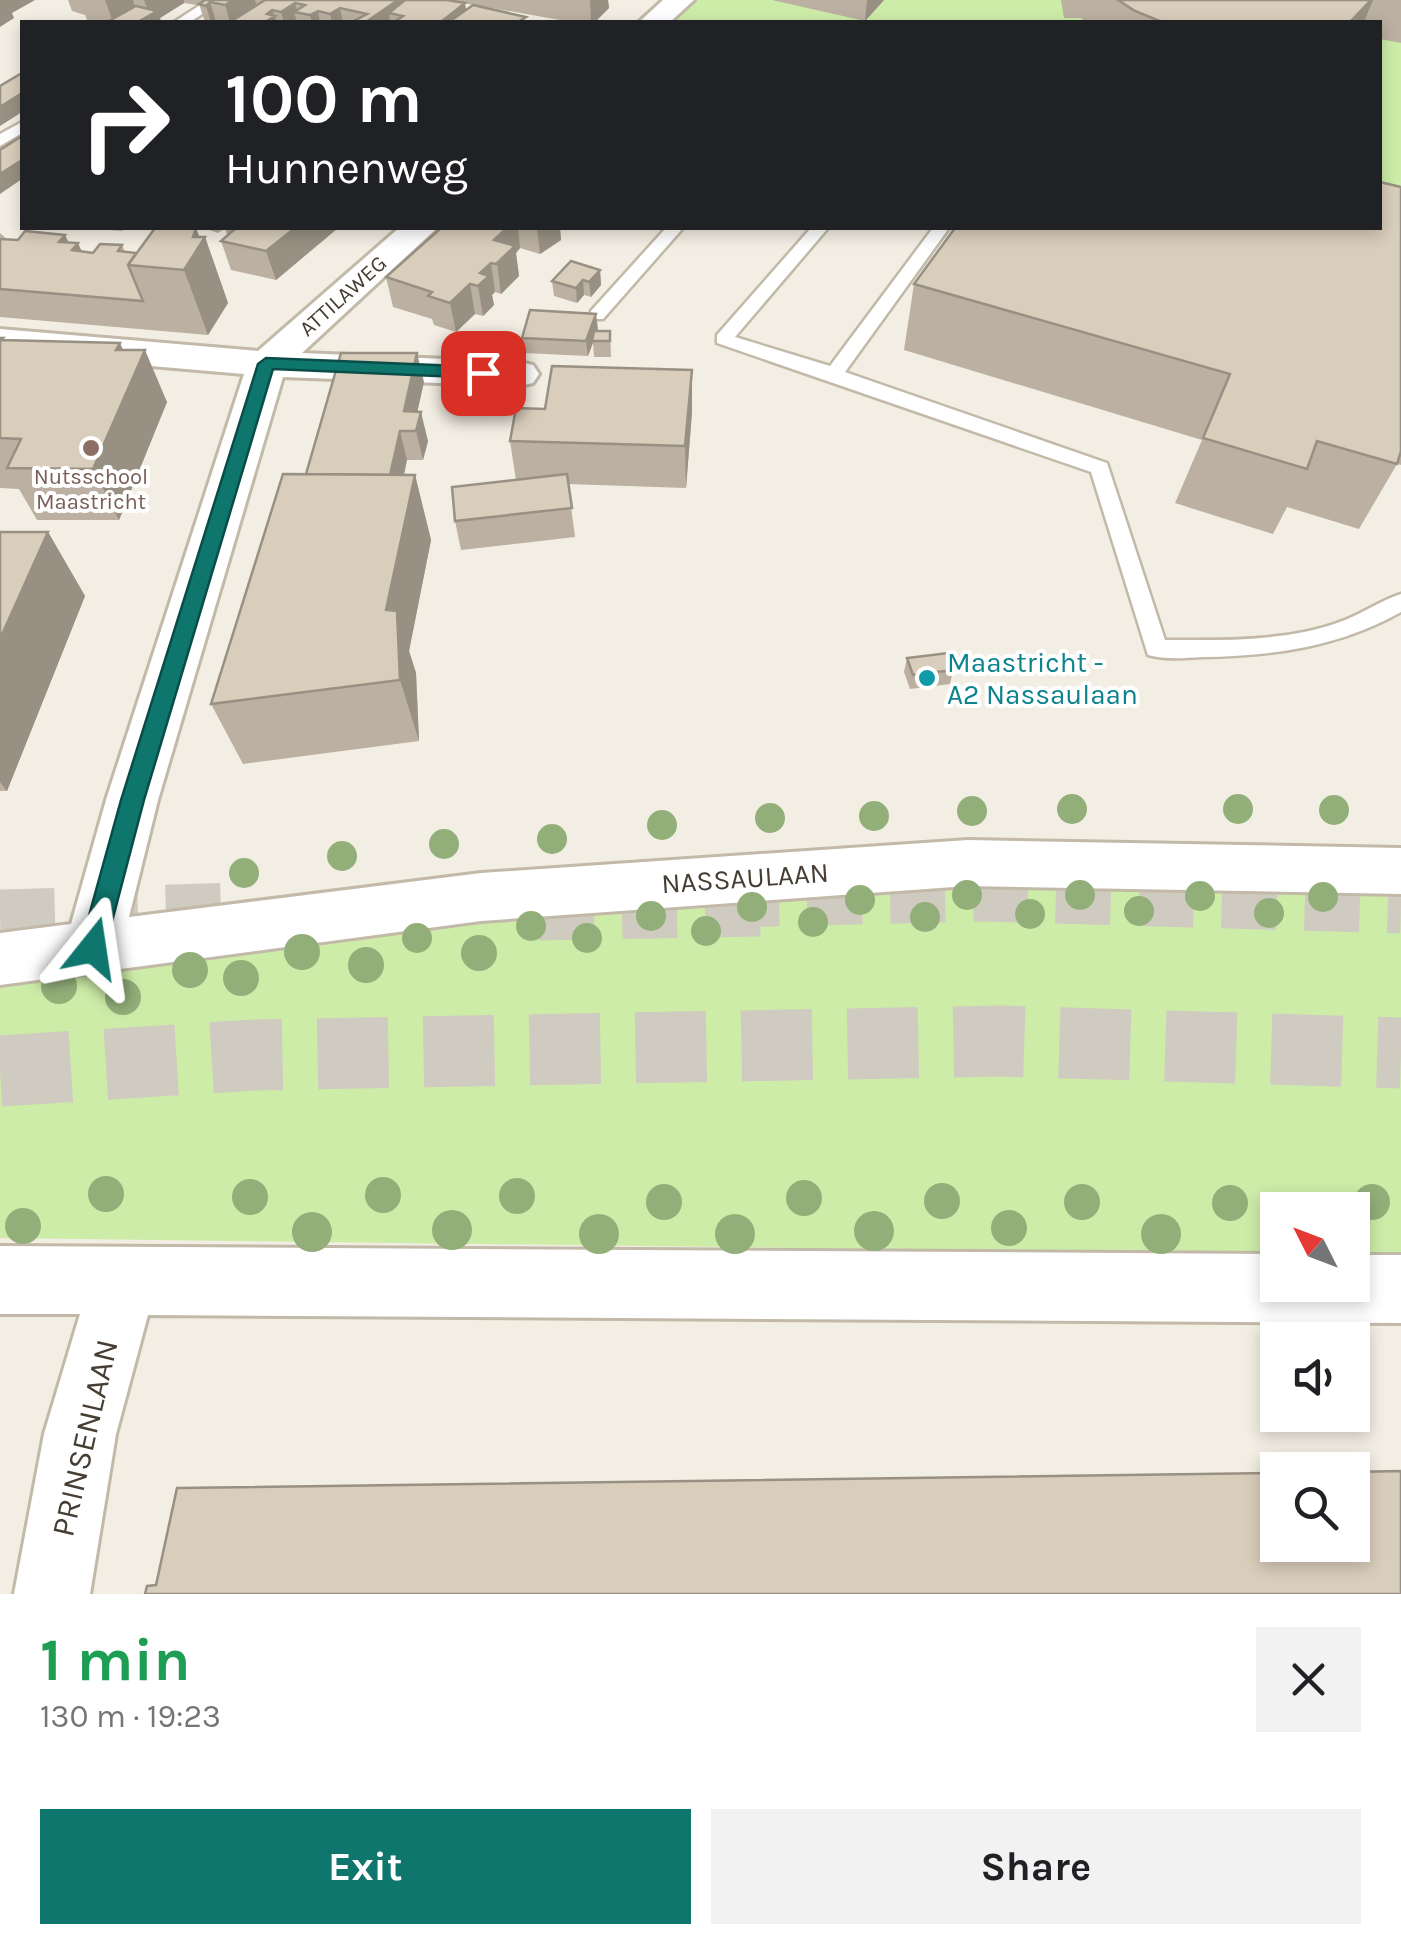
<!DOCTYPE html>
<html lang="en">
<head>
<meta charset="utf-8">
<style>
	:root { --surface:#fff; --page:#f2f2f2; --text:#202124; --muted:#757577; --accent:#0f766e }
	body { margin:0; font-family:Karla,sans-serif; background:var(--page); color:var(--text); height:100vh; display:flex; flex-direction:column; font-size:38px; white-space:nowrap }
	* { box-sizing:border-box; margin:0 }
	p { font-size:32px; color:var(--muted) }
	.icon { flex:none; width:55px; height:55px; fill:none; stroke:currentColor; stroke-width:2; stroke-linecap:round; stroke-linejoin:round }
	.map { position:relative; height:1594px; overflow:hidden }
	.side { display:flex; flex-direction:column; background:var(--surface); flex:1 }
	.side>* { flex:none }
	.hud { position:absolute; left:20px; top:20px; width:1362px; height:210px; border-radius:0px; box-shadow:0 5px 15px #0003; background:#202124; color:#fff; overflow:hidden }
	.needle { width:65px; rotate:312deg }
	.controls { position:absolute; left:1260px; top:1192px; display:grid; gap:20px }
	.controls a { display:grid; place-items:center; width:110px; height:110px; border-radius:0px; background:var(--surface); box-shadow:0 5px 15px #0003; font-size:50px }
	.pin { position:absolute; display:grid; place-items:center; width:85px; height:85px; color:#fff; margin:-42px; border-radius:20px; box-shadow:0 5px 15px #0006 }
	.me { position:absolute; width:110px; margin:-55px; rotate:15deg; stroke-linejoin:round; filter:drop-shadow(0 0 8px #0008) }
	.turn { display:flex; align-items:center; gap:35px; height:210px; padding:0 40px; font-size:45px }
	.turn .icon { width:130px; height:130px; stroke-width:2.5 }
	.turn b { display:block; font-size:70px; line-height:85px }
	.round { display:grid; place-items:center; flex:none; width:105px; height:105px; border-radius:0px; background:var(--page) }
	.summary { display:flex; align-items:center; justify-content:space-between; height:170px; padding:0 40px }
	h1 { font-size:60px; font-weight:700; line-height:75px; color:#1e9e55 }
	.cta { display:flex; gap:20px; margin-top:auto; padding:20px 40px }
	.cta a { flex:1; height:115px; border-radius:0px; background:var(--accent); color:#fff; font-size:40px; font-weight:700; line-height:115px; text-align:center }
	.cta a+a { background:var(--page); color:var(--text) }
	.map>svg:first-child { display:block }
</style>
</head>
<body>
<div class="map">
<svg width="1401" height="1594" viewBox="0 0 1401 1594">
	<rect width="100%" height="100%" fill="#f3eee3"/>
	<g fill="#cdeca8">
		<path d="M697 0H1401V260L1380 228V22H670Z"/>
		<path d="M1141 883 1401 888V1256L1353 1255 1352 1210H1278L1277 1254 0 1238V972L764 888Z"/>
	</g>
	<g fill="none" stroke-linecap="round" stroke-linejoin="round">
		<g stroke="#d0cbc0" stroke-width="55" stroke-dasharray="55 28" stroke-linecap="butt">
			<path d="M724 900 986 894 1401 906"/>
			<path d="M539 913 763 909"/>
			<path d="M0 917 238 910"/>
		</g>
		<path stroke="#d0cbc0" stroke-width="71" stroke-dasharray="71 35" stroke-linecap="butt" d="M0 1071 255 1055 1001 1041 1401 1053"/>
		<g stroke="#c2b9a8" stroke-width="5">
			<g id="lane">
				<path d="M208 0H224L190 22H174Z"/>
				<path d="M22 122V133L0 146V134Z"/>
				<path d="M666 228H683L603 319H591V311Z"/>
				<path d="M811 228H828L735 337 830 366 933 228H949L845 372 1107 463 1165 640C1222 640 1282 642 1337 623 1359 616 1379 601 1401 594V612C1339 647 1273 656 1203 657 1185 658 1165 660 1148 655L1091 472 717 343V335Z"/>
			</g>
		</g>
		<g stroke="#c2b9a8" stroke-width="6">
			<g id="street">
				<path d="M663 0H694L670 22H639Z"/>
				<path d="M399 228H437L302 353 519 362 533 365 539 374 533 383 519 386 283 377 158 800 129 917 481 873 968 840 1401 848V894L968 886 481 921 0 985V933L71 924 106 800 244 374 0 353V329L258 351Z"/>
				<path d="M0 1246 1278 1254V1285H1352V1255H1401V1323L148 1315 116 1434 90 1594H14L44 1434 80 1314H0Z"/>
			</g>
		</g>
		<use href="#lane" fill="#fff" fill-rule="evenodd"/>
		<use href="#street" fill="#fff" fill-rule="evenodd"/>
	</g>
	<g fill="#93af79">
		<circle cx="1072" cy="809" r="15"/>
		<circle cx="1238" cy="809" r="15"/>
		<circle cx="1334" cy="810" r="15"/>
		<circle cx="972" cy="811" r="15"/>
		<circle cx="874" cy="816" r="15"/>
		<circle cx="770" cy="818" r="15"/>
		<circle cx="662" cy="825" r="15"/>
		<circle cx="552" cy="839" r="15"/>
		<circle cx="444" cy="844" r="15"/>
		<circle cx="342" cy="856" r="15"/>
		<circle cx="244" cy="873" r="15"/>
		<circle cx="967" cy="895" r="15"/>
		<circle cx="1080" cy="895" r="15"/>
		<circle cx="1200" cy="896" r="15"/>
		<circle cx="1323" cy="897" r="15"/>
		<circle cx="860" cy="900" r="15"/>
		<circle cx="752" cy="907" r="15"/>
		<circle cx="1139" cy="911" r="15"/>
		<circle cx="1269" cy="913" r="15"/>
		<circle cx="1030" cy="914" r="15"/>
		<circle cx="651" cy="916" r="15"/>
		<circle cx="925" cy="917" r="15"/>
		<circle cx="813" cy="922" r="15"/>
		<circle cx="531" cy="926" r="15"/>
		<circle cx="706" cy="931" r="15"/>
		<circle cx="417" cy="938" r="15"/>
		<circle cx="587" cy="938" r="15"/>
		<circle cx="302" cy="952" r="18"/>
		<circle cx="479" cy="953" r="18"/>
		<circle cx="366" cy="965" r="18"/>
		<circle cx="190" cy="970" r="18"/>
		<circle cx="241" cy="978" r="18"/>
		<circle cx="59" cy="986" r="18"/>
		<circle cx="123" cy="997" r="18"/>
		<circle cx="106" cy="1194" r="18"/>
		<circle cx="383" cy="1195" r="18"/>
		<circle cx="517" cy="1196" r="18"/>
		<circle cx="250" cy="1197" r="18"/>
		<circle cx="804" cy="1198" r="18"/>
		<circle cx="942" cy="1201" r="18"/>
		<circle cx="664" cy="1202" r="18"/>
		<circle cx="1082" cy="1202" r="18"/>
		<circle cx="1372" cy="1202" r="18"/>
		<circle cx="1230" cy="1203" r="18"/>
		<circle cx="23" cy="1226" r="18"/>
		<circle cx="452" cy="1230" r="20"/>
		<circle cx="1009" cy="1228" r="18"/>
		<circle cx="874" cy="1231" r="20"/>
		<circle cx="312" cy="1232" r="20"/>
		<circle cx="599" cy="1234" r="20"/>
		<circle cx="735" cy="1234" r="20"/>
		<circle cx="1161" cy="1234" r="20"/>
	</g>
	<g fill="#bbb0a1">
		<path d="M68 0H447L466 10 473 5 448 0H608L609 8 595 22H571L475 5 526 22H205L199 4 197 5 184 3 160 18 161 22H88L85 15 72 11Z"/>
		<path d="M772 0H884L865 21Z"/>
		<path d="M1061 0H1401V43L1380 39V22H1085L1081 18H1064Z"/>
		<path d="M1401 187V465L1397 464 1359 529 1287 507 1273 534 1175 503 1202 440 904 350 914 284Z"/>
		<path d="M81 228H127L122 231Z"/>
		<path d="M204 228H338L276 280 231 270 221 241 227 235 225 228 218 233Z"/>
		<path d="M441 228H560L561 240 540 254 520 248 516 253 519 276 501 294 495 292 492 295 494 305 483 316 475 314 456 332 434 325 432 319 393 307 386 277Z"/>
		<path d="M0 233 7 239 18 240 65 235 69 243 82 251 93 253 122 245 125 252 136 253 200 237H205L228 303 208 335 0 317Z"/>
		<path d="M600 270 601 285 591 297 584 295 577 303 554 296 552 281Z"/>
		<path d="M598 329 597 331H610L611 357H594L593 343 588 356 524 353 522 338Z"/>
		<path d="M0 338H3L4 340 123 350 167 402 119 520H37L19 489 0 488Z"/>
		<path d="M424 382 417 412 428 441 423 460H407L404 475H415L431 540 409 651 416 673 419 741 243 764 211 704 306 474Z"/>
		<path d="M692 412 686 488 568 484 575 537 461 550 455 521 516 480 510 441Z"/>
		<path d="M0 532H48L85 596 7 791H0Z"/>
		<path d="M907 658 953 670 950 684 910 689 904 672Z"/>
	</g>
	<g fill="#989083">
		<path d="M0 0H35L12 13 14 18 0 27Z"/>
		<path d="M104 0H133L137 13 113 22 105 0Z"/>
		<path d="M144 0H184V3L160 18 161 22H138L150 16Z"/>
		<path d="M233 0H255L259 15 230 22 225 5Z"/>
		<path d="M398 0H405L403 16 389 13 390 22H366Z"/>
		<path d="M590 0H608L609 8 595 22H591Z"/>
		<path d="M867 0H884L865 21Z"/>
		<path d="M1371 0H1373L1364 22H1350Z"/>
		<path d="M210 2 216 22H211L206 6Z"/>
		<path d="M295 3 298 13 294 12 297 22H284L281 12Z"/>
		<path d="M465 3 468 22H441Z"/>
		<path d="M340 8 343 22H332L330 14Z"/>
		<path d="M272 10 277 22H265L267 14Z"/>
		<path d="M318 11 320 22H312L310 15Z"/>
		<path d="M22 93V112L0 126V107Z"/>
		<path d="M22 160V179L0 194V174Z"/>
		<path d="M196 228 202 243 205 237 228 303 208 335 184 270Z"/>
		<path d="M295 228H338L276 280 266 251Z"/>
		<path d="M507 228H518L520 248 516 253 519 276 501 294 494 240Z"/>
		<path d="M537 228H560L561 240 540 254Z"/>
		<path d="M65 235 72 250 78 243 91 272 59 242Z"/>
		<path d="M491 263 495 292 492 295 494 305 483 316 478 286 480 273Z"/>
		<path d="M600 270 601 285 591 297 589 282Z"/>
		<path d="M583 280 584 295 577 303 576 288Z"/>
		<path d="M470 284 475 314 456 332 450 303Z"/>
		<path d="M596 314 598 329 588 356 586 341Z"/>
		<path d="M120 343 134 375 145 350 167 402 119 520 93 469 116 350Z"/>
		<path d="M417 353 424 382 413 431 404 411Z"/>
		<path d="M692 370V412L686 488 685 446Z"/>
		<path d="M421 412 428 441 423 460 416 431Z"/>
		<path d="M400 431 407 460 392 528 384 499Z"/>
		<path d="M415 475 431 540 409 651 416 673 419 741 400 680 386 610Z"/>
		<path d="M48 532 85 596 7 791 0 782V639Z"/>
	</g>
	<g fill="#d9cdbb" stroke="#989083" stroke-width="2.5">
		<path d="M205 0H233L225 5 210 2 206 6 199 4Z"/>
		<path d="M265 0H398L366 22H352L367 14 340 8 330 14 318 11 310 15 294 12 305 5 295 3 281 12 272 10 267 14 275 16 265 22H230Z"/>
		<path d="M405 0H447L465 3 441 22H394L403 16 389 13Z"/>
		<path d="M1118 0H1371L1350 22H1162L1135 11Z"/>
		<path d="M473 5 526 17 518 22H449Z"/>
		<path d="M136 6 157 11 138 22H107Z"/>
		<path d="M22 73V93L0 107V86Z"/>
		<path d="M22 136V160L0 174V150Z"/>
		<path d="M1380 182 1401 187V451L1397 464 1317 441 1307 469 1203 438 1230 374 914 284 955 228H1380Z"/>
		<path d="M155 228H196L193 237H205L184 270 128 265Z"/>
		<path d="M236 228H295L266 251 221 241Z"/>
		<path d="M441 228H507L494 240 515 246 496 264 491 263 480 273 489 276 478 286 470 284 450 303 428 296 432 292 386 277Z"/>
		<path d="M25 231 65 235 59 242 78 243 72 250 93 253 100 244 122 245 118 251 136 253 128 265 143 301 0 289V239L18 240Z"/>
		<path d="M571 261 600 270 589 282 583 280 576 288 552 281Z"/>
		<path d="M530 310 596 314 586 341 522 338Z"/>
		<path d="M594 331H610V341H592Z"/>
		<path d="M0 338H3L1 340 120 343 116 350H145L93 469 7 468 21 439 0 438Z"/>
		<path d="M341 353H417L404 411 421 412 416 431H400L390 475 306 474Z"/>
		<path d="M552 366 692 370 685 446 510 441 516 408 545 409Z"/>
		<path d="M283 474 415 475 386 610 397 611 400 680 211 704Z"/>
		<path d="M567 474 572 508 455 521 452 487Z"/>
		<path d="M0 532H48L0 639Z"/>
		<path d="M948 653 953 670 913 675 907 658Z"/>
		<path d="M1401 1471V1594H145L147 1586 156 1585 177 1488 1278 1473V1545H1352V1472Z"/>
	</g>
	<path fill="#0f766e" stroke="#0a4d48" stroke-width="2.5" d="M266 358 483 367 492 373 483 378 273 369 144 800 105 948 101 956 93 959 84 956 80 948 121 800 258 364Z"/>
	<circle fill="#8d6e63" stroke="#fff" stroke-width="4" cx="91" cy="448" r="10"/>
	<circle fill="#0f9aa8" stroke="#fff" stroke-width="4" cx="927" cy="678" r="10"/>
	<g text-anchor="middle" dominant-baseline="central" stroke-width="8" stroke-linejoin="round" paint-order="stroke">
		<g font-size="22" fill="#463e33" stroke="#fff">
			<text transform="translate(343 296) rotate(-42)">ATTILAWEG</text>
		</g>
		<g font-size="22" fill="#785e54" stroke="#fff">
			<text x="91" y="477">Nutsschool<tspan x="91" dy="25">Maastricht</tspan></text>
		</g>
		<g font-size="28" fill="#0d838f" stroke="#fff" text-anchor="start">
			<text x="947" y="662">Maastricht -<tspan x="947" dy="32">A2 Nassaulaan</tspan></text>
		</g>
		<g font-size="28" fill="#463e33" stroke="#fff">
			<text transform="translate(745 878) rotate(-4)">NASSAULAAN</text>
		</g>
		<g font-size="32" fill="#463e33" stroke="#fff">
			<text transform="translate(85 1438) rotate(-77)">PRINSENLAAN</text>
		</g>
	</g>
</svg>
<div class="controls">
<a><svg class="needle" viewBox="-14 -14 28 28"><path d="M0-13l5 13h-10z" fill="#e53935"/><path d="M0 13l5-13h-10z" fill="#757577"/></svg></a>
<a><svg class="icon" aria-label="sound" viewBox="0 0 24 24"><path d="M4 9h4l5-4v14l-5-4H4zM17 9q2 3 0 6"/></svg></a>
<a><svg class="icon" aria-label="search" viewBox="0 0 24 24"><circle cx="10" cy="10" r="6"/><path d="M15 15l6 6"/></svg></a>
</div>
<div class="pin" style="left:483px;top:373px;background:#d93025"><svg class="icon" aria-label="arrive" viewBox="0 0 24 24"><path d="M6 21V4h12l-3 4 3 4H6"/></svg></div>
<svg class="me" style="left:93px;top:948px" viewBox="-20 -20 40 40"><path d="M0-17L14 15 0 8-14 15z" fill="#0f766e" stroke="#fff" stroke-width="4"/></svg>
<div class="hud">
<div class="turn"><svg class="icon" aria-label="right" viewBox="0 0 24 24"><path d="M7 20v-9h11M14 6l5 5-5 5"/></svg><div><b>100 m</b>Hunnenweg</div></div>
</div>
</div>
<section class="side">
<div class="summary"><div><h1>1 min</h1><p>130 m · 19:23</p></div><a class="round"><svg class="icon" aria-label="close" viewBox="0 0 24 24"><path d="M6 6l12 12M18 6L6 18"/></svg></a></div>
<div class="cta"><a>Exit</a><a>Share</a></div>
</section>
</body>
</html>
